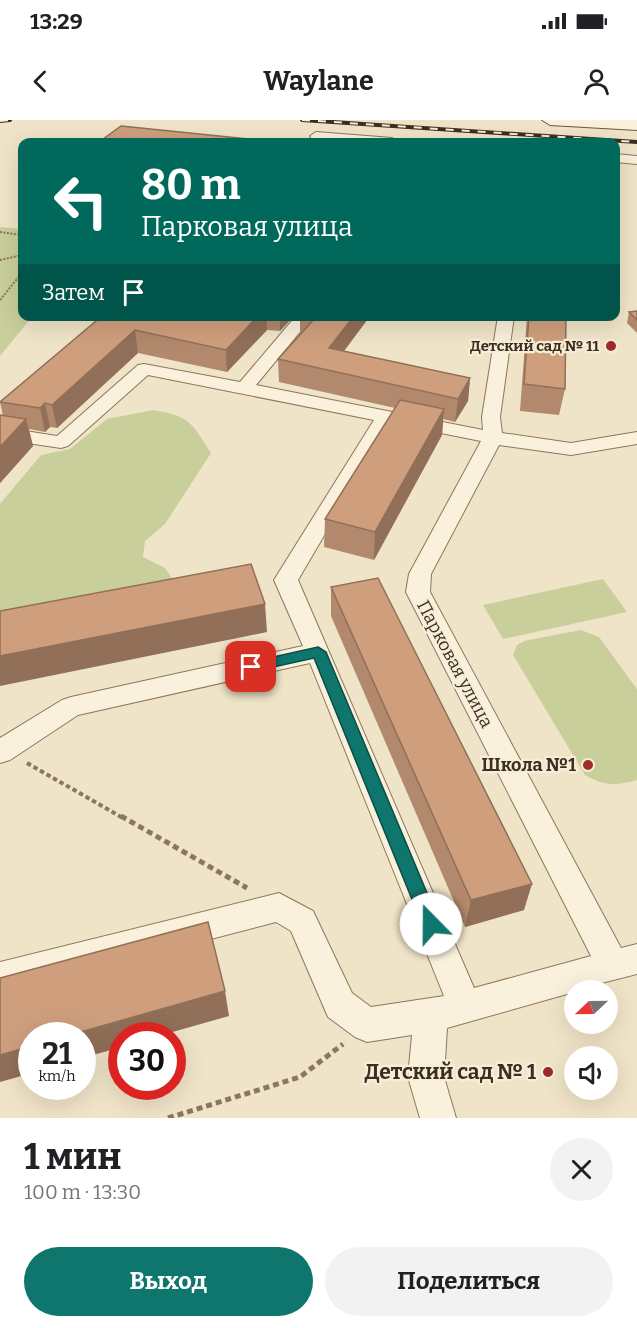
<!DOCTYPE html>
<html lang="ru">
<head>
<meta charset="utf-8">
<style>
	:root { --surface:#fff; --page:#f2f2f2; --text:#202124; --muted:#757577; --accent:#0f766e }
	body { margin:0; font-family:Bitter,serif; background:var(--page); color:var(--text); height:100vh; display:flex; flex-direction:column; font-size:22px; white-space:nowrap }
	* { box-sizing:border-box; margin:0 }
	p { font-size:20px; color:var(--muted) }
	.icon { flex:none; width:33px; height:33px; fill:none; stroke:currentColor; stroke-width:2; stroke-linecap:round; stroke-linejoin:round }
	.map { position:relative; height:998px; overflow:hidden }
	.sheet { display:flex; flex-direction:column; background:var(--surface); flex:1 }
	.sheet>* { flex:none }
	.guide { position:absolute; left:18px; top:18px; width:602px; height:183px; border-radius:12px; box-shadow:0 6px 24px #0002; background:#00695c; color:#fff; overflow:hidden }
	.needle { width:39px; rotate:248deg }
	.tools { position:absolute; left:564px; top:860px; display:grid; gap:12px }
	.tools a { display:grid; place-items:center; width:54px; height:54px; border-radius:50%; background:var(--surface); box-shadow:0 6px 24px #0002; font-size:30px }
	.speed { position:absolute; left:18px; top:902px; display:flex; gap:12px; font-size:30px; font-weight:700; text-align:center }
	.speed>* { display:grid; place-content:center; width:78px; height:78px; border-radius:50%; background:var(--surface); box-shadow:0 6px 24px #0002; line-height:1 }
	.speed small { font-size:15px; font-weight:400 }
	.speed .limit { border:9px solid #d22; background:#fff; color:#111 }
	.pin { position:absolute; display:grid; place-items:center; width:51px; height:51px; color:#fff; margin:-26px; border-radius:12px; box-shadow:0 3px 9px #0006 }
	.me { position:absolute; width:66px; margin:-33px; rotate:338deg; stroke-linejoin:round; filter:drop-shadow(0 0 4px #0008) }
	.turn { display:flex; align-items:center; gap:21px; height:126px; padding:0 24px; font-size:27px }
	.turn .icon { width:78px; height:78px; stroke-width:2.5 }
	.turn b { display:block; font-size:42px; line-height:51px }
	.then { display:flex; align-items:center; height:57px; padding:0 24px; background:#0003; gap:12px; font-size:22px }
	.round { display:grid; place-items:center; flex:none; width:63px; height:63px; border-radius:32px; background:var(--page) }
	.head { display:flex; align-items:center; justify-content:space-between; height:102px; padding:0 24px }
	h1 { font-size:36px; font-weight:700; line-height:45px }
	.action { display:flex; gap:12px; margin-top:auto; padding:12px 24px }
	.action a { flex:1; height:69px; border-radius:36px; background:var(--accent); color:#fff; font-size:24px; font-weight:700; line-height:69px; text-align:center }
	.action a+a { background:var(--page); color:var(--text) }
	.status { display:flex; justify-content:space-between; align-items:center; height:42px; padding:0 30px; background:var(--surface); direction:ltr }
	.status svg { height:16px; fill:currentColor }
	header { display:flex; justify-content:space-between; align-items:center; height:78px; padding:0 24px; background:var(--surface); font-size:27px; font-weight:700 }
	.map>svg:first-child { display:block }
</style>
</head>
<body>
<div class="status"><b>13:29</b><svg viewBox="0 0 49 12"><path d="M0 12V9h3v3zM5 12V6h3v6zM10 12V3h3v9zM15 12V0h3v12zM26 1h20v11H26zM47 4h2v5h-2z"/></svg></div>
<header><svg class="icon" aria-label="back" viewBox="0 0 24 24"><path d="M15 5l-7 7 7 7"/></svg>Waylane<svg class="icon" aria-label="person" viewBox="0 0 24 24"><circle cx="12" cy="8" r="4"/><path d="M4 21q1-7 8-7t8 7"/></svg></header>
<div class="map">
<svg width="637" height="998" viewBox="0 0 637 998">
	<rect width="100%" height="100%" fill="#f0e4c8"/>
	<g fill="#c9cf9b">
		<path d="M0 107 22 109V196L32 197 0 236Z"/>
		<path d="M153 290C190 296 192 303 211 333L165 404 145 421 143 437 165 448 173 460 0 494V384L41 335 70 329 107 299Z"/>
		<path d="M603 459 627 492 503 519 483 485Z"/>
		<path d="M581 510 599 517 637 569V660C616 666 604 666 585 655L513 535 517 525 524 521Z"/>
	</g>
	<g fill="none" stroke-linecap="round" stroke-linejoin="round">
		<g stroke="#8d765c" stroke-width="2">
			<g id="street">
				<path d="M316 12 392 18 398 22H353L312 19 310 16Z"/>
				<path d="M615 34 637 36V44L615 42Z"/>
				<path d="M296 196H313L256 265 483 310 482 297 498 196H514L500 297 502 313 571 323 637 312V324L571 335 499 325 431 454 430 472 621 828 637 824V854L574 870V872L447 908 444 957 456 998H420L408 957 412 915 367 922 355 917 328 897 291 811 276 802 0 874V842L279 773 313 791 352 873 371 887 444 876 310 543 78 595 10 640 0 643V618L62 580 71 577 303 526 274 460 374 300 148 255 68 326 61 328 0 319V307L57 316 138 245 144 244 240 262ZM390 303 481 321 409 454 406 472 591 836 474 868 298 460Z"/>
			</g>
		</g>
		<g stroke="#6f573f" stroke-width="2">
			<path id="secondary" d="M542 0H637V10L550 5Z"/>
		</g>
		<g stroke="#8d765c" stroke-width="2" stroke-dasharray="2 1.5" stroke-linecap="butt">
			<path d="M0 112 22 115"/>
			<path d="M0 140 22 135"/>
			<path d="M0 180 22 153"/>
		</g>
		<path stroke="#8d765c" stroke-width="4" stroke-dasharray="4.5 3" stroke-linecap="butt" d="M27 643 123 698"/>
		<g stroke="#8d765c" stroke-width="5" stroke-dasharray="6 4" stroke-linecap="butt">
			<path d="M121 696 247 768"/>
			<path d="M168 998 300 957 343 924"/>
		</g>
		<use href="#street" fill="#faf1dc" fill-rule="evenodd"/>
		<use href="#secondary" fill="#faf1dc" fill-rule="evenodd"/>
		<g stroke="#3d2e20" stroke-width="4">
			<g id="rail">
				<path d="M302 0 637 22"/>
				<path d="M0 1 10 0"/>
			</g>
		</g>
		<use href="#rail" stroke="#f7eed8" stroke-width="2" stroke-dasharray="8" stroke-linecap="butt"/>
	</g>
	<g fill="#b2896c">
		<path d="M637 191V213L627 203 629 192Z"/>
		<path d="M102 196H294L280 211 267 210 227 252 138 233 57 308 50 307 45 312 29 309 33 326 0 363V295L3 296 0 282Z"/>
		<path d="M300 196H370L344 231 470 258 468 281 455 302 443 299 442 315 374 440 324 427 325 399 395 288 279 262 278 239 300 214Z"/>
		<path d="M527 196H566L565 269 559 295 520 291Z"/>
		<path d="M331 467 524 790 465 807 331 496Z"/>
	</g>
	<g fill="#916f58">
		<path d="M258 196H266L267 210 227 252 226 230Z"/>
		<path d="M280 196H294L280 211Z"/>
		<path d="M354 196H370L329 251V228Z"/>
		<path d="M135 210 138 233 57 308 52 285Z"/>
		<path d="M470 258 468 281 455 302 458 279Z"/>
		<path d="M45 283 50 307 45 312 40 288Z"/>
		<path d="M444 289 442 315 374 440 375 412Z"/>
		<path d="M26 299 33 326 0 363V327Z"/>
		<path d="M265 484 267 512 0 566V536Z"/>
		<path d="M532 764 524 790 465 807 471 780Z"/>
		<path d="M225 871 229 896 162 915H122V927L82 938V915H70Z"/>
		<path d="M32 926V953L0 962V935Z"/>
	</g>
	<g fill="#cf9f7d" stroke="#916f58" stroke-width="1.5">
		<path d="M121 6 279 22H99Z"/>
		<path d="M637 191V200L629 192Z"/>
		<path d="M102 196H258L226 230 135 210 52 285 45 283 40 288 0 282Z"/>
		<path d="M317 196H354L329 228 470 258 458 279 278 239Z"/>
		<path d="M529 196H566L565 269 524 264Z"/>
		<path d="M400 280 444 289 375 412 325 399Z"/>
		<path d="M0 295 26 299 0 327Z"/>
		<path d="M251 444 265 484 0 536V491Z"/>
		<path d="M378 458 532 764 471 780 331 467Z"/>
		<path d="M208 802 225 871 70 915H32V926L0 935V858Z"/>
	</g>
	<path fill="#0f766e" stroke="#0a4d48" stroke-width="1.5" d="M318 527 326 532 440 804 437 809 431 812 424 809 314 538 251 552 244 547 251 542Z"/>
	<g fill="#9e2a2b" stroke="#f7eed8" stroke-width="2">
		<circle cx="611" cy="226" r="6"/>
		<circle cx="588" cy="645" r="6"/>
		<circle cx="548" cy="952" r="6"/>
	</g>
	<g text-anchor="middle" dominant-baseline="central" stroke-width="4.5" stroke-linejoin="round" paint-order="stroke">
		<g font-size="15" font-weight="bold" fill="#3d2e20" stroke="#f7eed8" text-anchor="end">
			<text x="599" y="226">Детский сад № 11</text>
		</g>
		<g font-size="18" fill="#3d2e20" stroke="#f7eed8">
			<text transform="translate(455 544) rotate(62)">Парковая улица</text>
		</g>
		<g font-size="18" font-weight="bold" fill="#3d2e20" stroke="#f7eed8" text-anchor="end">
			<text x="576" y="645">Школа №1</text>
		</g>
		<g font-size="21" font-weight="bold" fill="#3d2e20" stroke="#f7eed8" text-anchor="end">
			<text x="536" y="952">Детский сад № 1</text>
		</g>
	</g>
</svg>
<div class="tools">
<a><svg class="needle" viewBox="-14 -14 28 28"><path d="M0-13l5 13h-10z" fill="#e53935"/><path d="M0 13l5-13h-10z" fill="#757577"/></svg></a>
<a><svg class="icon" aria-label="sound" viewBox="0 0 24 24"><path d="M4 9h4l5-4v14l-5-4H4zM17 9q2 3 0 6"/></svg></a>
</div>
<div class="speed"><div>21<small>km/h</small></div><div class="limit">30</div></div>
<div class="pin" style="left:251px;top:547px;background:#d93025"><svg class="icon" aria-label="arrive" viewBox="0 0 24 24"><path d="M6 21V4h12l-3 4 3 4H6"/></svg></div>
<svg class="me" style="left:431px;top:804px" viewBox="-20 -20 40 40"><circle r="19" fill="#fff"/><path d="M0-13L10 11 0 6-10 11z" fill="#0f766e"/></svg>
<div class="guide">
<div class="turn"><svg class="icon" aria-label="left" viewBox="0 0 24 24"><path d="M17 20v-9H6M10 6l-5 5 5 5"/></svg><div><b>80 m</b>Парковая улица</div></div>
<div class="then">Затем<svg class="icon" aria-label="arrive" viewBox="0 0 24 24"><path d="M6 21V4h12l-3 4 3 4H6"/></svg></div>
</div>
</div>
<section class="sheet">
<div class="head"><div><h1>1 мин</h1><p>100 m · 13:30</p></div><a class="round"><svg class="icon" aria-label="close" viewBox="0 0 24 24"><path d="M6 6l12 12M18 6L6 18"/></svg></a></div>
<div class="action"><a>Выход</a><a>Поделиться</a></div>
</section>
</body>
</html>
